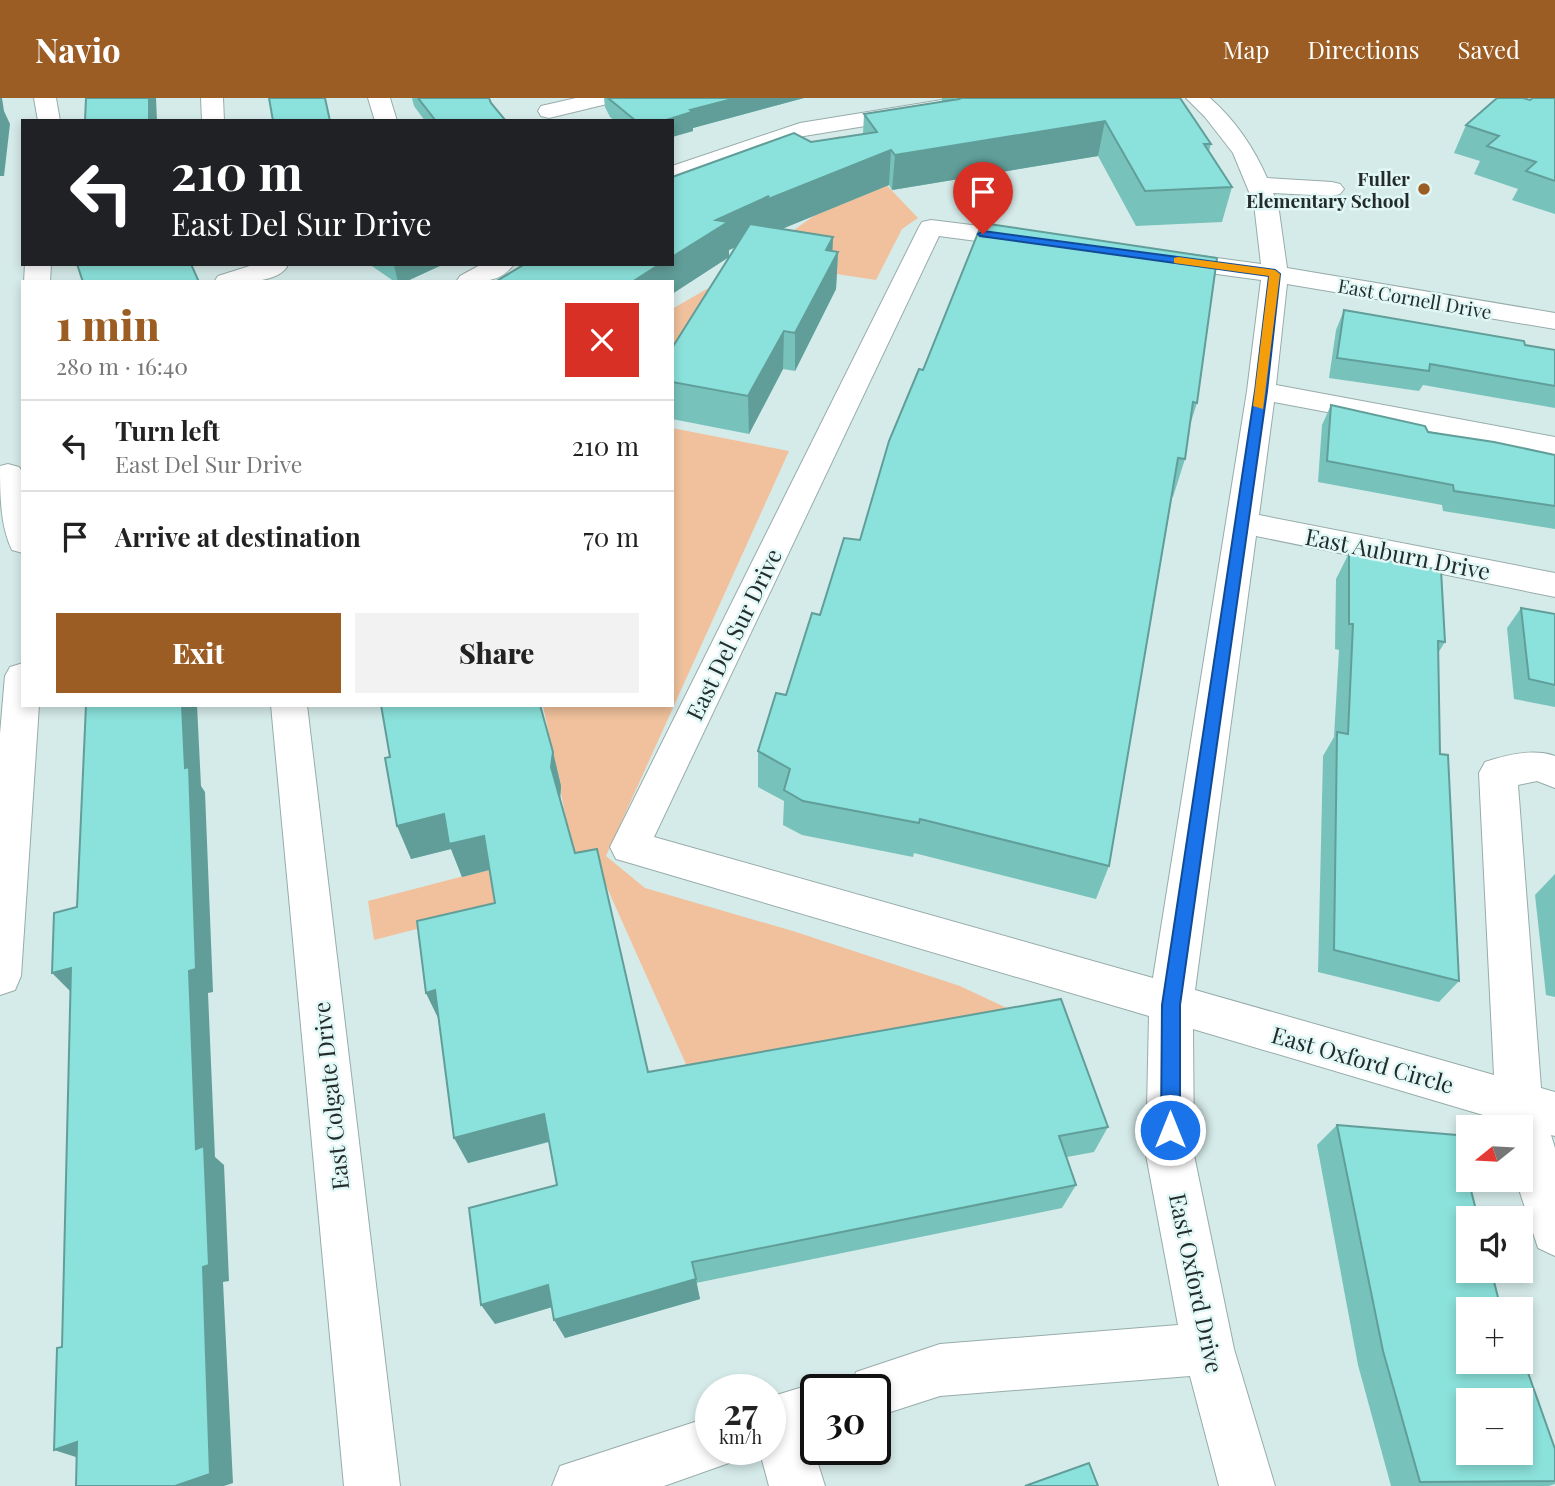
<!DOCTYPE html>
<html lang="en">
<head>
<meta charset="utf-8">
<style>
	:root { --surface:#fff; --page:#f2f2f2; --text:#222; --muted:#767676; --line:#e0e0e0; --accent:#9b5d23 }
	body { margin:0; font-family:"Playfair Display",serif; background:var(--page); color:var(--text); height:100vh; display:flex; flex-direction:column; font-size:26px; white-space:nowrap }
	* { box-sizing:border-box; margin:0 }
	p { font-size:23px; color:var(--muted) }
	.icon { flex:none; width:38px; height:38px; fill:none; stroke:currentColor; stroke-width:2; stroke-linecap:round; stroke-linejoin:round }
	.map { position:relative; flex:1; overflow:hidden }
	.details { position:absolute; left:21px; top:182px; width:653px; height:427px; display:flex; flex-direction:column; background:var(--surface); border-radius:0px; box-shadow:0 4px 10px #0003 }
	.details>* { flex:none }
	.guide { position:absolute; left:21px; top:21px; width:653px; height:147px; border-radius:0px; box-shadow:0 4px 10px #0003; background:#202124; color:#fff; overflow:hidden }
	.needle { width:46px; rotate:252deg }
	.buttons { position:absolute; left:1456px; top:1017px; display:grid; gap:14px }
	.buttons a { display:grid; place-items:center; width:77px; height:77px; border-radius:0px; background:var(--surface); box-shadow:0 4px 10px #0003; font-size:35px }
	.speed { position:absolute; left:695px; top:1276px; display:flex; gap:14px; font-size:35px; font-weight:700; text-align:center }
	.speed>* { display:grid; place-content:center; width:91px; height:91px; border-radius:50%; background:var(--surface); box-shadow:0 4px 10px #0003; line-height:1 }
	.speed small { font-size:18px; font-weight:400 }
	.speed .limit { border:4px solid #111; border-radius:10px; background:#fff; color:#111 }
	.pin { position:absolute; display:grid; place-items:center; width:60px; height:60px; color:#fff; margin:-72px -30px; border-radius:50% 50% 50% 0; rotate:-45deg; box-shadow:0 0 7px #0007 }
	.pin .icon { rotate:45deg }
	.me { position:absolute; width:77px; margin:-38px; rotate:0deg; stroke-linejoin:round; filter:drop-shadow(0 0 5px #0008) }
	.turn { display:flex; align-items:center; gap:24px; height:147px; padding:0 35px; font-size:32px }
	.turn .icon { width:91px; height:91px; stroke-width:2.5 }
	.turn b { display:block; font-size:49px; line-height:60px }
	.round { display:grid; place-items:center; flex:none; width:74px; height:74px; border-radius:0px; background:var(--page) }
	.headline { display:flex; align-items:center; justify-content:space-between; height:119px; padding:0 35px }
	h1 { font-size:42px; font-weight:800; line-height:52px; color:var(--accent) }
	.button { display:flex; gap:14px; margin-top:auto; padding:14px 35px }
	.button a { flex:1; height:80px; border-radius:0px; background:var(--accent); color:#fff; font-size:28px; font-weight:800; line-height:80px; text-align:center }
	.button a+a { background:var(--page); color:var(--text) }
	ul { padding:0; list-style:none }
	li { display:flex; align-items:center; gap:21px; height:91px; padding:0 35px; border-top:2px solid var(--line) }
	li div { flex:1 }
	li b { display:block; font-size:26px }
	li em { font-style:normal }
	header { display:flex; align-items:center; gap:42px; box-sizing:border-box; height:98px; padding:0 35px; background:var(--accent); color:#fff }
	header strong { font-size:33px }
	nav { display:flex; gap:38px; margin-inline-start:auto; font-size:24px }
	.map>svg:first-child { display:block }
</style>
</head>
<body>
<header>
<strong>Navio</strong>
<nav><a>Map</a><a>Directions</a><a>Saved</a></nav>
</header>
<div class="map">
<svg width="1555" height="1388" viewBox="0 0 1555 1388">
	<rect width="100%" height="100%" fill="#d5ebe9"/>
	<g fill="#f0c19c">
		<path d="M840 38 918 120 902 131 876 182 751 163 815 117 793 52Z"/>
		<path d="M712 188 672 250V211Z"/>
		<path d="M672 330 789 353 606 758 645 790 796 834 960 888 1049 930 698 993 604 783 374 842 368 803 572 750 543 607H672Z"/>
	</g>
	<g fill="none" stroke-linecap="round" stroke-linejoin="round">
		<g stroke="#97acaa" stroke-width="2">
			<g id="minor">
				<path d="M34 0H56L60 23H38Z"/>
				<path d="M201 0H223L224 23H202Z"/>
				<path d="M368 0H390L397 23H375Z"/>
				<path d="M576 0H614L611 5 549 20 541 18 538 13 541 8Z"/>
				<path d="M954 0H1005L1002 5 994 7 804 38 672 83V68L800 25Z"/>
				<path d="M1186 0H1210C1235 22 1254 50 1267 80L1332 84 1340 86 1344 91 1340 96 1332 98 1273 95 1278 106 1287 170 1555 215V231L1287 186 1276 287 1555 339V357L1274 304 1259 417 1555 475V499L1256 438 1195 892 1494 977 1479 675 1485 664C1506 657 1533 650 1555 658V690L1537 683 1518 687 1541 990 1555 994V1038L1551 1037 1555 1050V1158L1538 1150 1516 1082H1521V1029H1502L1500 1022 1193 931 1194 1057 1234 1251 1275 1388H1219L1190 1278 940 1298 875 1319V1292H849L856 1274 940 1246 1178 1227 1146 1057 1149 918 630 765 616 761 610 749 919 129 922 124 931 122 1029 134 1038 137 1042 142 1038 147 1029 150 939 138 654 739 1153 880 1247 293 1261 182 1165 169 1156 166 1152 161 1156 156 1165 153 1261 166 1254 106 1233 55 1205 19Z"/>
				<path d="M25 166H51L50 184H24Z"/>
				<path d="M256 166H285L287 169C275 187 234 184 214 184L218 178Z"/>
				<path d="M482 166H514C500 186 477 184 456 184L460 178Z"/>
				<path d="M8 366 19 369 23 375V455L12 452C0 428 0 395 0 368Z"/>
				<path d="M23 565V607H39L21 878 15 892 0 897V636L5 578 10 569Z"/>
				<path d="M271 607H307L400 1388H344Z"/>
				<path d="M816 1285 831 1292H816V1339L810 1340 825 1388H769L759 1351H770V1299Z"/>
				<path d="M710 1319V1351H735L729 1365 664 1388H552L560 1368Z"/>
			</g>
		</g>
		<use href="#minor" fill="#fff" fill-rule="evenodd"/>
	</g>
	<g fill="#78c2bc">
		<path d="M412 0H489L491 5 506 23H425L414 8Z"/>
		<path d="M604 0H804L693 30V33L672 39V23H615L610 19 605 9Z"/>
		<path d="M942 0H1180L1211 46 1209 53 1232 89 1222 124 1136 128 1098 58 892 92 889 87 782 131 833 139 832 153 838 154 836 191 795 273 783 271 749 336 672 321V250L736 149 729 152V159L672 196V184L811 44 863 36 864 16 942 4Z"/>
		<path d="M1555 0V116L1512 102 1518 91 1474 76 1480 63 1454 55 1466 27 1530 2Z"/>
		<path d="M369 166H444L405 184H395Z"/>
		<path d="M1344 212 1525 247 1555 252V310L1423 287 1419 293 1329 280 1336 232Z"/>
		<path d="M919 271 1197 305 1190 327 1185 361 1173 399H1172L1109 768 1096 801 914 755 913 759 802 737 783 727 784 703 758 689V653L786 597 820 517 860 442Z"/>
		<path d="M1331 307 1428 334 1555 357V431L1443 413 1442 407 1318 384 1322 327Z"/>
		<path d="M1349 455 1445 544 1438 555 1440 656 1459 883 1439 904 1318 874 1323 658 1334 639 1339 552 1335 551 1336 481Z"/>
		<path d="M1521 510 1555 516V609L1514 601 1507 530Z"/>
		<path d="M553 654 561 688 560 701 575 755 648 974 1108 1029 1094 1054 1067 1059 1076 1087 1062 1110 696 1185 700 1201 565 1240 552 1209 495 1226 557 1087 549 1044 468 1065 439 921 426 895 495 805 490 772 462 779 451 751 411 761 390 659Z"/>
		<path d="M1555 776V899L1546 897 1535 797Z"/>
		<path d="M1337 1027 1468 1211 1555 1351V1386L1549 1388H1391L1358 1267 1317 1047Z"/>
	</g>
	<g fill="#619e99">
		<path d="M0 0H2L4 13 10 26 4 78H0Z"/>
		<path d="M149 0H156L157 23H149Z"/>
		<path d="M736 0H804L693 30V33L672 39V23H663L690 12Z"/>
		<path d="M1105 23 1098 58 892 92 895 57Z"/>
		<path d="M891 52 889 87 767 137V135L729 152V159L672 196V184H632L660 166H672V159L716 122 769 98Z"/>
		<path d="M833 139 832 165 838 154 836 191 795 273V235L826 152Z"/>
		<path d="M395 166H444L405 184H398L394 167Z"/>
		<path d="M784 233 783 271 749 336 748 298Z"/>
		<path d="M182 607H197L201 688 205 694 213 894 208 895 215 1059 224 1067 229 1183 223 1184 233 1385 224 1388H175L196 1051 189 873Z"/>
		<path d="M553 654 561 688 560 703 551 669Z"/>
		<path d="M444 716 484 738 496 770 462 779 451 751 411 761 397 728Z"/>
		<path d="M71 870 74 897 52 875Z"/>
		<path d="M435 892 440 924 426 895Z"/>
		<path d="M544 1016 555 1042 468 1065 454 1040Z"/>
		<path d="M696 1181 700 1201 565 1240 554 1222Z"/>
		<path d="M548 1187 559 1207 495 1226 481 1207Z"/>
		<path d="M77 1344 82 1361 54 1352Z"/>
	</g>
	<g fill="#8be1db" stroke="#619e99" stroke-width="2" fill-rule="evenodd">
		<path d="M86 0H149V23H85Z"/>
		<path d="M269 0H325L330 23H273Z"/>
		<path d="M418 0H489L491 5 506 23H436Z"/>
		<path d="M608 0H736L690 12 692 14 663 23H636Z"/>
		<path d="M958 0H1180L1211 46H1204L1232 89 1145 93 1105 23 895 57 891 52 766 102 769 98 716 122 728 124 672 159V80L675 78 794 35 811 44 877 34 864 16 959 1Z"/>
		<path d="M1497 0H1523L1530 2 1533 0H1555V83L1526 73 1536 64 1487 48 1499 38 1466 27Z"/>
		<path d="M982 125 1217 160 1197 305 1193 304 1185 361 1178 360 1109 768 920 721 919 725 803 703 784 692 790 671 758 653 776 595 786 597 812 515 820 517 844 440 860 442 889 343 919 271 923 272Z"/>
		<path d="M750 126 833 139 826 152 838 154 795 235 784 233 748 298 672 284V250Z"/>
		<path d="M77 166H191L199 184H83Z"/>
		<path d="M525 166H660L632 184H495Z"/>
		<path d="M1344 212 1524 243 1525 247 1555 252V288L1430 266 1429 273 1337 260Z"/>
		<path d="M1331 307 1425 328 1428 334 1494 344 1555 357V408L1454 393 1453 387 1327 363Z"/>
		<path d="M1349 455 1441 472 1445 544 1438 543 1440 656 1448 657 1459 883 1334 852 1337 634 1348 636 1353 526H1349Z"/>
		<path d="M1521 510 1555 516V587L1529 581Z"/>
		<path d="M86 607H182L185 670 189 669 196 871 189 873 196 1051 204 1048 209 1167 203 1169 210 1376 175 1388H76L77 1344 54 1352 57 1250 62 1249 71 870 52 875 54 815 77 809Z"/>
		<path d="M381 607H540L553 654 551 669 575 755 597 751 648 974 1061 901 1108 1029 1059 1038 1076 1087 692 1164 696 1181 554 1222 548 1187 481 1207 469 1110 557 1087 544 1016 454 1040 435 892 426 895 417 823 495 805 484 738 449 746 444 716 397 728 385 660 390 659Z"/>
		<path d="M1337 1027 1457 1037 1478 1120H1468V1172H1491L1501 1211H1468V1264H1521V1255L1555 1351V1383L1420 1384 1383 1253ZM1468 1302H1521V1354H1468Z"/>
		<path d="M1089 1365 1098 1388H1025Z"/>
	</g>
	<path fill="#1a73e8" stroke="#114b97" stroke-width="2" d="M983 133 1275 172 1280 176 1267 293 1180 907V1032L1177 1039 1170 1042 1163 1039 1161 1032 1162 907 1255 293 1269 178 980 138 978 136Z"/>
	<path fill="#f59e0b" d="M1178 159 1275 172 1280 176 1263 311 1253 308 1269 178 1174 165V160Z"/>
	<circle fill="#9b5d23" stroke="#e2f8f6" stroke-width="2.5" cx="1424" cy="91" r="7"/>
	<g text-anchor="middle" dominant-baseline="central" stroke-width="5" stroke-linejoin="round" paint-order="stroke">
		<g font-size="19" font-weight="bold" fill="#242c2b" stroke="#e2f8f6" text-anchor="end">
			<text x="1410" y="80">Fuller<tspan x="1410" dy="22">Elementary School</tspan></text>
		</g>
		<g font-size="19" fill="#242c2b" stroke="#e2f8f6">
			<text transform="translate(1415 200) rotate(10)">East Cornell Drive</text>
		</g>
		<g font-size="23" fill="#242c2b" stroke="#e2f8f6">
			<text transform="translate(1398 455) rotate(11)">East Auburn Drive</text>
			<text transform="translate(733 536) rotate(-64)">East Del Sur Drive</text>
			<text transform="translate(1363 961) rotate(16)">East Oxford Circle</text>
			<text transform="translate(330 998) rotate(-96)">East Colgate Drive</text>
			<text transform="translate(1197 1185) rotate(78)">East Oxford Drive</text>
		</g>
	</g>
</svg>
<div class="buttons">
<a><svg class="needle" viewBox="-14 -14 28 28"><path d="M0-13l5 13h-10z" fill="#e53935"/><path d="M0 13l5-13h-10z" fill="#767676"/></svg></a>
<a><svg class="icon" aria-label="sound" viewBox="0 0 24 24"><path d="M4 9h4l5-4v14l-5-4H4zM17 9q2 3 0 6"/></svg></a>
<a>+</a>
<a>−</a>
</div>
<div class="speed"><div>27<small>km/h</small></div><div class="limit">30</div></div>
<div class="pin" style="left:983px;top:136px;background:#d93025"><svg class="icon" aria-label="arrive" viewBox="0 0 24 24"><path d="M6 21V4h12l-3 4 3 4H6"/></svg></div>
<svg class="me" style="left:1170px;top:1032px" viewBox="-20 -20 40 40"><circle r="17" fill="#1a73e8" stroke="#fff" stroke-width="3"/><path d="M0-11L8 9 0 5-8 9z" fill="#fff"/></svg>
<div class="guide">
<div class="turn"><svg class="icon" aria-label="left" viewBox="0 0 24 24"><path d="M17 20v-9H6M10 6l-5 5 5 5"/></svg><div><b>210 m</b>East Del Sur Drive</div></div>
</div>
<section class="details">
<div class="headline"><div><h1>1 min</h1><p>280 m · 16:40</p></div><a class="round" style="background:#d93025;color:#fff"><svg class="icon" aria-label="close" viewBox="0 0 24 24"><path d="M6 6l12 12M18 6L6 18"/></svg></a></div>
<ul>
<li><svg class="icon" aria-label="left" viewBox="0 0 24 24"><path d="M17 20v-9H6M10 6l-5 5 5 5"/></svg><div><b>Turn left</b><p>East Del Sur Drive</p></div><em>210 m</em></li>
<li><svg class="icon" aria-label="arrive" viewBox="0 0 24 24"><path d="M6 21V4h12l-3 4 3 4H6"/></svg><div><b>Arrive at destination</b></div><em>70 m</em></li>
</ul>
<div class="button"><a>Exit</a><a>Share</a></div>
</section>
</div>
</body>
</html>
